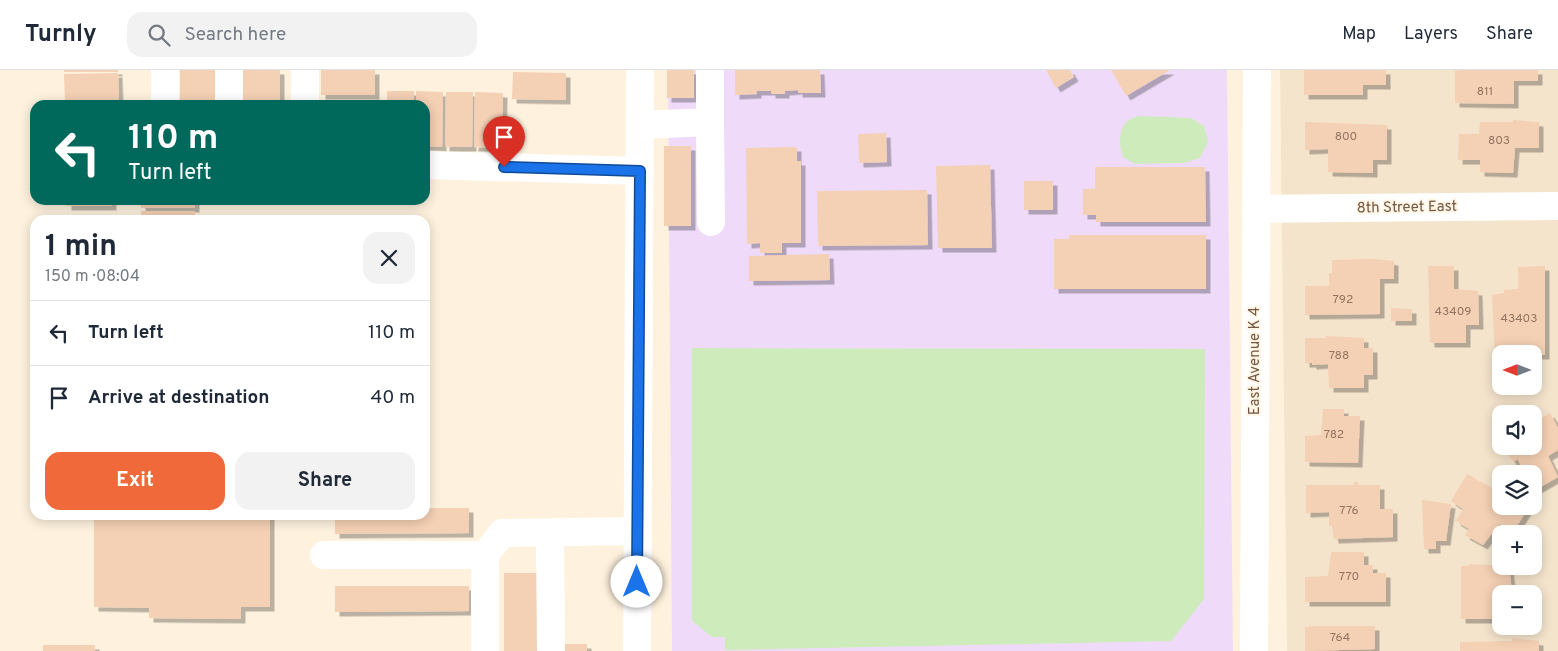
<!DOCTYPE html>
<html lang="en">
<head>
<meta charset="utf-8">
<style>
	:root { --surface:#fff; --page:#f2f2f3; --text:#1f2937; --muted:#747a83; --line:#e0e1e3; --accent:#f0693b }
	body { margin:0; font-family:Overpass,sans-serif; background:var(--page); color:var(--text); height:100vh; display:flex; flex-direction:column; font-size:19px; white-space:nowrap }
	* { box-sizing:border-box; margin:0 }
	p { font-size:16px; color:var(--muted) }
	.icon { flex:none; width:28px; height:28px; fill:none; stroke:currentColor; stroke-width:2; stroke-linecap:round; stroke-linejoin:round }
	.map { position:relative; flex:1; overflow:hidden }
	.side { position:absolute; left:30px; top:145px; width:400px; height:305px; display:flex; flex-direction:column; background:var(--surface); border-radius:15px; box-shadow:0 2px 12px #0003 }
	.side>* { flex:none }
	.banner { position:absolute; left:30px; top:30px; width:400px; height:105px; border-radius:15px; box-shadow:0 2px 12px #0003; background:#00695c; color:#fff; overflow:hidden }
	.needle { width:32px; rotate:270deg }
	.tools { position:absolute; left:1492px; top:275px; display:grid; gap:10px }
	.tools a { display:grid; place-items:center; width:50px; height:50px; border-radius:10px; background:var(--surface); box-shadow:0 2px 12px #0003; font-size:25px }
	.pin { position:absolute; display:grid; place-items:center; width:42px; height:42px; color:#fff; margin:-51px -21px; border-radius:50% 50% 50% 0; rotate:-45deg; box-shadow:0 0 5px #0007 }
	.pin .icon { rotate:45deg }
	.me { position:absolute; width:55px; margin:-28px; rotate:0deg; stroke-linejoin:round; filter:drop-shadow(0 0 4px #0008) }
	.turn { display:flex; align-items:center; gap:18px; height:105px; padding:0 15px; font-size:22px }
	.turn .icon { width:65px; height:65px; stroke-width:2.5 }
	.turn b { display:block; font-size:35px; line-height:42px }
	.round { display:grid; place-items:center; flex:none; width:52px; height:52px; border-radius:15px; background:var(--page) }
	.summary { display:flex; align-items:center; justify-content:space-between; height:85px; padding:0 15px }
	h1 { font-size:30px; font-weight:700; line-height:38px }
	.primary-button { display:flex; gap:10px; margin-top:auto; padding:10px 15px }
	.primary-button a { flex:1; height:58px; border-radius:15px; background:var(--accent); color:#fff; font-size:20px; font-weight:700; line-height:58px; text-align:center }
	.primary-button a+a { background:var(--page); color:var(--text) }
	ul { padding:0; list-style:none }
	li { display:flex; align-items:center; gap:15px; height:65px; padding:0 15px; border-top:1px solid var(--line) }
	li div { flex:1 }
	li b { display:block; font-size:19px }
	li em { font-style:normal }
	header { display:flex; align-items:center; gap:30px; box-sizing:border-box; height:70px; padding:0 25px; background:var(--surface); border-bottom:1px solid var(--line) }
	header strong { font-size:24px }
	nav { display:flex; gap:28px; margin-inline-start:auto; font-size:18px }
	.search { width:350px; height:45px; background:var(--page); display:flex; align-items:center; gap:12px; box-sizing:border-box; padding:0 18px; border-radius:15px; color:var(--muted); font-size:19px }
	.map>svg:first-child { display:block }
</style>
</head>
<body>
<header>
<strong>Turnly</strong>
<div class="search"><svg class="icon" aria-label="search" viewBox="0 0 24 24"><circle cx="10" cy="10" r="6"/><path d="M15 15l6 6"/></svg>Search here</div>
<nav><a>Map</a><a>Layers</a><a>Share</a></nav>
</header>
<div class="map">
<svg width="1558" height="581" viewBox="0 0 1558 581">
	<defs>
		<filter id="shadow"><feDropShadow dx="4.5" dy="4.5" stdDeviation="0" flood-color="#0004"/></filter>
	</defs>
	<rect width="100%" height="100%" fill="#fef2de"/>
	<path fill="#f5e4cc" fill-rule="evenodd" d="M1280 0H1558V581H1287ZM1501 284H1534V316H1501ZM1501 344H1534V376H1501ZM1501 404H1534V436H1501ZM1501 464H1534V496H1501ZM1501 524H1534V556H1501Z"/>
	<path fill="#efdbf9" d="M668 0H1227L1233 581H672Z"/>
	<g fill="#ceebbc">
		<path d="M1141 46 1191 48 1204 56 1208 72 1200 88 1184 93 1135 94 1123 87C1117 69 1119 48 1141 46Z"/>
		<path d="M692 278 1205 279 1204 529 1171 571 725 580V567H712L692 551Z"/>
	</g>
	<g fill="#f4d0b4" filter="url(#shadow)">
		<rect x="64" y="0" width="54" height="2"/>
		<rect x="180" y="0" width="39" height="35"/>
		<rect x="242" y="0" width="38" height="35"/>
		<rect x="321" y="0" width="54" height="25"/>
		<rect x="667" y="0" width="27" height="28"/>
		<path d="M735 0H820L821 23H798V20L785 21V24H771V21H757V24L735 25Z"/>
		<path d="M1046 0H1070L1074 7 1056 18Z"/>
		<path d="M1111 0H1170L1126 26Z"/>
		<path d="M1304 0H1386V15H1363V25H1304Z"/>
		<path d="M1461 0H1538V11H1514V34L1455 33V1Z"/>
		<path d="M513 2 566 3V30L512 29Z"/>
		<path d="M118 3 119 31 65 32 64 4Z"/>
		<rect x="387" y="21" width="27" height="14"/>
		<path d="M416 21 443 22 442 77 425 76V35H416Z"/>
		<path d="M446 22H473L472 77H445Z"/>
		<path d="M475 22 503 23 502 78 474 77Z"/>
		<path d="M1513 50 1539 52V78H1515L1513 103 1480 102V90H1458L1459 64H1479L1480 52H1513Z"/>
		<path d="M1305 52 1387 55V90H1373V103L1328 102V79L1305 80Z"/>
		<path d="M886 63 887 92 859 93 858 64Z"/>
		<rect x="664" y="76" width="27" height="80"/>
		<path d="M797 77V91H801V173H782V183H760V173L747 174 746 78Z"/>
		<path d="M990 95 992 178H938L936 96Z"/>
		<path d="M1095 97H1205L1206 152H1096V145H1083V119H1095Z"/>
		<rect x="1024" y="111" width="29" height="29"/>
		<path d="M927 120 928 175 818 176 817 121Z"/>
		<rect x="67" y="130" width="45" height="6"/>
		<rect x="141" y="130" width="54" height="8"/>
		<rect x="141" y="141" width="54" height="9"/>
		<path d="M1069 165H1206V219H1054V169H1069Z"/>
		<path d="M829 184 830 210 749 211V186Z"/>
		<path d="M1373 189 1394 191V209H1380V244L1305 245V216H1329V203H1332V190Z"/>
		<path d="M1428 196H1454V219L1478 221 1479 255H1466V273H1430Z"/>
		<path d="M1545 196V285L1501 284V286H1495L1492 225 1504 223V220L1518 219V197Z"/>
		<path d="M1391 238 1412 239V251H1391Z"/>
		<path d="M1326 266 1364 268V278H1373V305H1364V318H1329L1328 294 1312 295V293H1305V268H1326Z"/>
		<path d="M1323 339H1344V346H1360L1358 393 1305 392V366L1321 365Z"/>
		<path d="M1534 341 1538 350 1550 343 1558 358V380L1548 386 1558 407 1535 420 1534 404H1524L1518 389 1513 392 1508 384 1512 381 1509 376H1534Z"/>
		<path d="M1467 404 1501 423V436H1520L1527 440 1513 462 1499 454 1483 475 1465 465 1469 459 1456 451 1463 439 1451 431Z"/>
		<path d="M1354 412H1358V415H1380V439H1393V467L1334 469 1332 456H1329V442L1306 443V415H1354Z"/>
		<path d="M1422 430 1451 434 1446 471H1436V479H1424Z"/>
		<path d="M425 438H469V463L335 464V445H425Z"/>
		<path d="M94 445H270V537H241V549L149 548V538L94 537Z"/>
		<path d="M1331 482H1364V495H1373V503H1386V532H1305V507L1328 506Z"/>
		<path d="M1469 494 1509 496 1512 522H1535V524H1501V549H1461V496H1469Z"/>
		<rect x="504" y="503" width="38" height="78"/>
		<path d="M335 516H469V541L335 542Z"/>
		<path d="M1314 556H1375V579L1305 581V557Z"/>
		<path d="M1512 568 1539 571V581H1460V572L1512 571Z"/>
		<rect x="561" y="574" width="26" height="7"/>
		<rect x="43" y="575" width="52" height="6"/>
	</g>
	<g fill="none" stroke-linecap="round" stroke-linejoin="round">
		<g stroke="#fff" stroke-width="28">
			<path d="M305 0V35"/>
			<path d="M165 35V0"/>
			<path d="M229 35V0"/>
			<path d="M710 52 711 152"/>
			<path d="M640 55 710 52V0"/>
			<path d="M425 95 640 101"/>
			<path d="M1256 139 1558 136"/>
			<path d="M324 485H485"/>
			<path d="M485 581V485L502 463 637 461"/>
			<path d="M551 581 550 469 556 462"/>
			<path d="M637 581 640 0"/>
			<path d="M1254 581 1257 0"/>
		</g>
	</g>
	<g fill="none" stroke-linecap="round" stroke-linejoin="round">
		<g stroke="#114b97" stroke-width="12">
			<path id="route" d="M504 97 640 101 637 512"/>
		</g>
		<use href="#route" stroke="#1a73e8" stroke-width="9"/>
	</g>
	<g text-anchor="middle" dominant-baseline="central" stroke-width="4" stroke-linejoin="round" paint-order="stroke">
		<g font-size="12" fill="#947561">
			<text x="1485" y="22">811</text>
			<text x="1346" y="67">800</text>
			<text x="1499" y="71">803</text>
			<text x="1343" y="230">792</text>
			<text x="1453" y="242">43409</text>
			<text x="1519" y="249">43403</text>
			<text x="1339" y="286">788</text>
			<text x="1334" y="365">782</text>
			<text x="1349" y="441">776</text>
			<text x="1349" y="507">770</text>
			<text x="1340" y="568">764</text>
		</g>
		<g font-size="15" fill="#745745" stroke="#fff6e5">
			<text transform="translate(1407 138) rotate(-1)">8th Street East</text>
			<text transform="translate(1255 291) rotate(-90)">East Avenue K 4</text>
		</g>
	</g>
</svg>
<div class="tools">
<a><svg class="needle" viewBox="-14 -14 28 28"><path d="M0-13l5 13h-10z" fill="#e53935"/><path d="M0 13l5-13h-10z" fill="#747a83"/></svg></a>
<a><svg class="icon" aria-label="sound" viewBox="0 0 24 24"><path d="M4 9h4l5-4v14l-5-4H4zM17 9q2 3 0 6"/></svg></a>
<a><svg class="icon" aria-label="layers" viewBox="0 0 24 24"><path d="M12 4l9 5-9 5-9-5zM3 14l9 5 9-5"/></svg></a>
<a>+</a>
<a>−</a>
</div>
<div class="pin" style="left:504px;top:97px;background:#d93025"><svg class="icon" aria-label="arrive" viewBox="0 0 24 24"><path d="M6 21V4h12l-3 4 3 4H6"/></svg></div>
<svg class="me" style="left:637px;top:512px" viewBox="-20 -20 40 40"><circle r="19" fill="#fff"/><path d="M0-13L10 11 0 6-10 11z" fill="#1a73e8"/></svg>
<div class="banner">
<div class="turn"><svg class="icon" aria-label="left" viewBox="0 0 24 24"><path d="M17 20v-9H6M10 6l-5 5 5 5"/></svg><div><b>110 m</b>Turn left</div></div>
</div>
<section class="side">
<div class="summary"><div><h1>1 min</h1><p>150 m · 08:04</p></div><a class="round"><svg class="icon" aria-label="close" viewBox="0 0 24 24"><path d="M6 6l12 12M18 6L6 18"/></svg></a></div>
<ul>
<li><svg class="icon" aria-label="left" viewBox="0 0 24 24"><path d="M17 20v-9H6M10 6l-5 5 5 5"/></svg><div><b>Turn left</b></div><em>110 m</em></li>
<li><svg class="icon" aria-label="arrive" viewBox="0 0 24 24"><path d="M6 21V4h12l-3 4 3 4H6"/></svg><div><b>Arrive at destination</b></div><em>40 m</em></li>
</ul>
<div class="primary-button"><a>Exit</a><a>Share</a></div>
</section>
</div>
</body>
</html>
